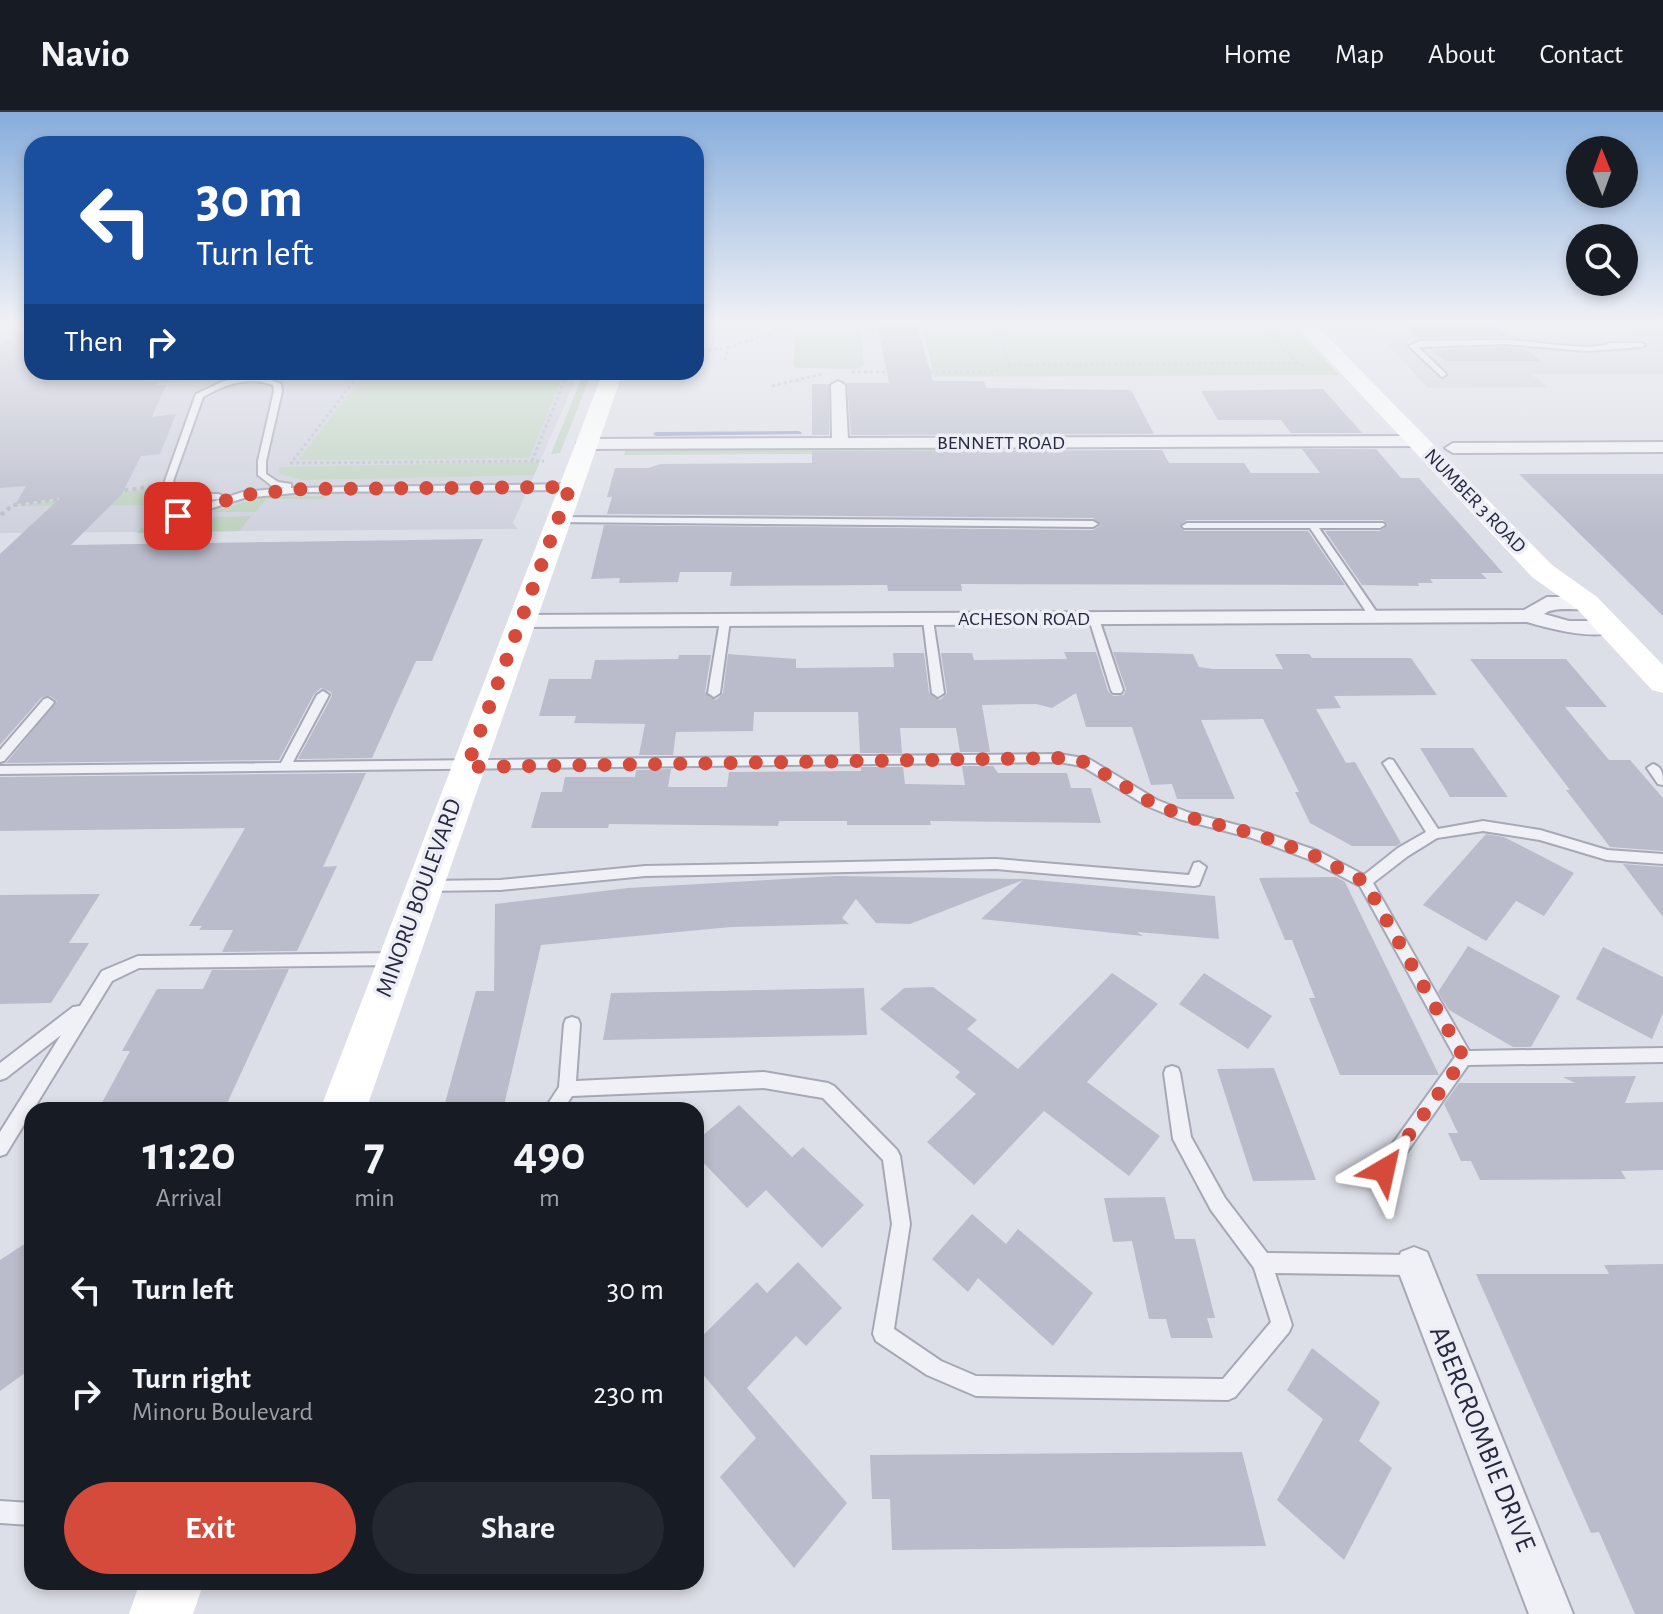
<!DOCTYPE html>
<html lang="en">
<head>
<meta charset="utf-8">
<style>
	:root { --surface:#171b24; --page:#242831; --text:#f1f3f6; --muted:#9ea1a6; --line:#363941; --accent:#d44a3b }
	body { margin:0; font-family:"Alegreya Sans",sans-serif; background:var(--page); color:var(--text); height:100vh; display:flex; flex-direction:column; font-size:30px; white-space:nowrap }
	* { box-sizing:border-box; margin:0 }
	p { font-size:26px; color:var(--muted) }
	.icon { flex:none; width:44px; height:44px; fill:none; stroke:currentColor; stroke-width:2; stroke-linecap:round; stroke-linejoin:round }
	.map { position:relative; flex:1; overflow:hidden }
	.panel { position:absolute; left:24px; top:990px; width:680px; height:488px; display:flex; flex-direction:column; background:var(--surface); border-radius:24px; box-shadow:0 4px 12px #0003 }
	.panel>* { flex:none }
	.top-card { position:absolute; left:24px; top:24px; width:680px; height:244px; border-radius:24px; box-shadow:0 4px 12px #0003; background:#1a4fa0; color:#fff; overflow:hidden }
	.needle { width:52px; rotate:359deg }
	.controls { position:absolute; left:1566px; top:24px; display:grid; gap:16px }
	.controls a { display:grid; place-items:center; width:72px; height:72px; border-radius:50%; background:var(--surface); box-shadow:0 4px 12px #0003; font-size:40px }
	.pin { position:absolute; display:grid; place-items:center; width:68px; height:68px; color:#fff; margin:-34px; border-radius:16px; box-shadow:0 4px 12px #0006 }
	.me { position:absolute; width:88px; margin:-44px; rotate:36deg; stroke-linejoin:round; filter:drop-shadow(0 0 6px #0008) }
	.turn { display:flex; align-items:center; gap:28px; height:168px; padding:0 40px; font-size:36px }
	.turn .icon { width:104px; height:104px; stroke-width:2.5 }
	.turn b { display:block; font-size:56px; line-height:68px }
	.then { display:flex; align-items:center; height:76px; padding:0 40px; background:#0003; gap:16px; font-size:30px }
	.eta { display:flex; justify-content:space-evenly; align-items:center; height:136px; text-align:center }
	.eta b { font-size:48px; font-weight:600; line-height:56px }
	.cta { display:flex; gap:16px; margin-top:auto; padding:16px 40px }
	.cta a { flex:1; height:92px; border-radius:48px; background:var(--accent); color:#fff; font-size:32px; font-weight:600; line-height:92px; text-align:center }
	.cta a+a { background:var(--page); color:var(--text) }
	ul { padding:0; list-style:none }
	li { display:flex; align-items:center; gap:24px; height:104px; padding:0 40px }
	li div { flex:1 }
	li b { display:block; font-size:30px }
	li em { font-style:normal }
	header { display:flex; align-items:center; gap:48px; box-sizing:border-box; height:112px; padding:0 40px; background:var(--surface); border-bottom:2px solid var(--line) }
	header strong { font-size:38px }
	nav { display:flex; gap:44px; margin-inline-start:auto; font-size:28px }
	.map>svg:first-child { display:block }
</style>
</head>
<body>
<header>
<strong>Navio</strong>
<nav><a>Home</a><a>Map</a><a>About</a><a>Contact</a></nav>
</header>
<div class="map">
<svg width="1663" height="1502" viewBox="0 0 1663 1502">
	<rect width="100%" height="100%" fill="#dddfe8"/>
	<g fill="#cfd1dd">
		<path d="M8 210H32V260H579L513 411 518 417 0 421V223L4 221 0 216Z"/>
		<path d="M1613 210H1663V262H1531L1548 275 1428 276 1378 222H1629Z"/>
	</g>
	<g fill="#bed2be">
		<path d="M796 210H861L864 254 856 257 796 256 793 253Z"/>
		<path d="M922 210H1289L1339 263 934 265Z"/>
		<path d="M153 260H237L205 268 158 272 159 267 149 268Z"/>
		<path d="M366 260H565L529 346 298 348Z"/>
		<path d="M584 260H592L560 341 551 342Z"/>
		<path d="M854 334 872 338 958 337 942 341 624 343 626 336 815 338 824 335Z"/>
		<path d="M540 350 534 363 302 368 280 362 279 355Z"/>
		<path d="M147 377 175 400 146 402 152 393 15 394Z"/>
		<path d="M325 384 323 387H266L256 400H212L264 385Z"/>
		<path d="M251 404 239 419 137 421 141 416 172 413 194 406Z"/>
	</g>
	<g fill="none" stroke-linecap="round" stroke-linejoin="round">
		<path fill="#96a2ca" fill-rule="evenodd" d="M799 319 802 321 801 322 656 324 653 322 656 320Z"/>
	</g>
	<g fill="#babccb">
		<path d="M877 210H916L933 269H984L986 276 1131 278 1154 322 851 323 847 271H889Z"/>
		<path d="M1402 210H1491L1511 225 1420 226Z"/>
		<path d="M32 211V264L68 260H151L147 269 158 268 156 273H166L152 305 176 302 160 342 141 344 122 382 71 433 483 427 432 549H416L372 646 298 647 332 584 331 580 321 576 314 582 279 648 6 651 57 589 50 584 42 585 0 633V442L60 386 16 392 26 374 0 376V233Z"/>
		<path d="M1505 235 1525 237 1541 249H1445L1432 238Z"/>
		<rect x="812" y="272" width="17" height="51"/>
		<path d="M1323 277 1362 321H1291L1281 308H1218L1201 279Z"/>
		<path d="M1302 337H1376L1401 366H1419L1503 461H1481L1487 467H1430L1433 471H1418L1419 474 1362 473 1325 419H1380L1388 413 1383 408H1187L1179 414 1184 419H1308L1345 473 961 472 962 479H888L887 473 730 474 732 460H680L678 470 619 471 620 466 591 467 604 413 1093 418 1101 413 1093 406 607 402 612 385H607L615 356H648L661 352 812 351V339L1162 338 1169 351H1244L1251 361H1320Z"/>
		<path d="M1519 362H1663V504Z"/>
		<path d="M1064 540H1096L1108 579 1113 584 1124 583 1126 577 1113 540 1193 542 1199 555 1213 557H1283L1275 542H1309L1312 546H1411L1437 583 1334 584 1341 596 1316 597 1346 651 1355 650 1401 731 1396 734H1352L1310 711 1295 680H1299L1263 607 1201 608 1235 687H1177L1172 672 1151 673 1132 615H1086L1076 581 1052 596 1036 592 982 593 990 640H960L956 616H900L902 641H860L858 600H754L753 619 676 620 673 643H639L645 612 574 611 576 604H539L549 567H591L595 548 678 547 679 543H711L705 580 716 588 723 581 728 542 796 547V556L894 555 893 541H924L929 581 940 588 947 581 941 541H972L974 548 1067 547Z"/>
		<path d="M1470 547H1566L1607 595H1565L1609 648H1630L1663 686V739L1610 735 1566 678H1570Z"/>
		<path d="M1420 636H1473L1508 685H1450Z"/>
		<path d="M962 654H993L998 661H1067L1071 676H1091L1101 711 930 709 931 713H847V709H779L778 714 609 712 608 716H531L541 680H562L565 665H635L636 658 671 657 668 675H727L729 660 861 659V655H903L905 672 965 673Z"/>
		<path d="M366 661 323 755 337 754 297 839 222 840 233 818H199L202 814H189L245 716 0 719V665Z"/>
		<path d="M1486 722 1504 725 1574 761 1544 804 1516 789 1486 829 1423 793Z"/>
		<path d="M1623 752 1663 755V805Z"/>
		<path d="M837 764 1024 767 1215 784 1219 827 1137 820 1143 824 981 807 1023 768 910 812 876 811 856 787 842 806 849 812 731 815 541 833 503 998H443L476 879H494L495 792 628 776Z"/>
		<path d="M1336 765 1345 770 1439 963H1340L1309 886H1315L1292 828H1285L1259 766Z"/>
		<path d="M100 782 69 831H89L51 891 0 892V783Z"/>
		<path d="M1468 834 1560 884 1531 935H1513L1449 898 1438 880Z"/>
		<path d="M1603 835 1663 865V901L1652 927 1576 887Z"/>
		<path d="M289 857 224 998H98L130 939H122L157 877H203L212 858Z"/>
		<path d="M1112 861 1158 892 1087 970 1160 1024 1129 1064 1044 999 974 1073 927 1030 976 982 955 965 960 960 880 897 904 876 933 875 977 908 967 917 1018 957Z"/>
		<path d="M1204 861 1272 904 1248 937 1179 892Z"/>
		<path d="M864 876 867 923 603 928 611 881Z"/>
		<path d="M1274 956 1316 1068 1253 1069 1217 957Z"/>
		<path d="M1636 964 1625 991 1663 990V1058L1621 1059 1626 1067 1480 1068 1471 1049H1461L1448 1021H1458L1444 992 1459 971H1575L1563 965Z"/>
		<path d="M739 993 792 1045 803 1035 864 1093 822 1136 766 1078 747 1096 696 1043V1029Z"/>
		<path d="M1165 1085 1175 1127H1195L1215 1206H1207L1213 1226H1171L1166 1207H1149L1132 1129 1113 1130 1104 1086Z"/>
		<path d="M972 1102 1006 1132 1018 1117 1093 1181 1053 1234 978 1166 968 1180 932 1147Z"/>
		<path d="M32 1127V1256L0 1279V1148Z"/>
		<path d="M798 1150 842 1196 806 1234 796 1224 747 1276 847 1391 794 1456 720 1365 756 1326 696 1254V1230L757 1170 767 1181Z"/>
		<path d="M1663 1152V1502H1635L1599 1420 1591 1421 1476 1162H1609L1604 1153Z"/>
		<path d="M1312 1236 1380 1290 1359 1329 1392 1356 1344 1448 1277 1388 1323 1307 1287 1278Z"/>
		<path d="M1242 1340 1266 1434 892 1438 890 1387H872L870 1343Z"/>
	</g>
	<g fill="none" stroke-linecap="round" stroke-linejoin="round">
		<g stroke="#a6a8b5" stroke-width="4">
			<g id="lane">
				<path d="M1505 228C1529 228 1594 241 1610 231H1641L1645 233 1641 235 1587 239 1505 232 1418 235 1445 261 1446 263 1442 265 1409 234 1420 229Z"/>
				<path d="M247 264 267 266 281 272 282 279 266 349V362L278 370 291 372V376L570 372 575 375 570 378 304 380 244 386 181 406H175V402L243 380 285 376 272 374 258 363V349L274 279 273 273C248 264 225 272 203 285L173 369C185 383 201 382 218 382L221 383V387C202 389 175 389 165 369L196 282 224 269Z"/>
				<path d="M557 405 1093 409 1098 412 1093 415 554 410 552 408Z"/>
				<path d="M1187 411H1383L1385 413 1380 416H1319L1380 505 1379 507H1371L1310 416H1184L1182 414Z"/>
				<path d="M1094 504 1099 507 1123 578 1121 581H1113L1111 578 1089 507Z"/>
				<path d="M928 505 933 508 944 581 938 585 932 581 923 508Z"/>
				<path d="M725 506 730 509 720 581 714 585 708 581 720 509Z"/>
				<path d="M323 579 329 583 293 650 1059 642 1089 647 1157 688 1187 700 1260 719 1318 739 1364 763 1398 736 1426 720 1383 651 1389 647 1393 648 1438 717 1483 709 1540 718 1607 738 1663 742V752L1607 748 1540 728 1483 719 1437 726 1408 744 1373 771 1469 939 1663 936V950L1468 953 1390 1064 1384 1067 1378 1064 1375 1058 1378 1052 1455 945 1360 774 1308 747 1252 726 1179 707 1147 694 1082 654 1059 650 0 662V654L281 651 317 583Z"/>
				<path d="M48 586 54 590 52 593 4 649 0 650V638L44 587Z"/>
				<path d="M1653 652C1663 655 1663 664 1663 673L1658 672 1647 656Z"/>
				<path d="M996 747 1189 763 1194 751 1199 750 1206 755 1199 773 1194 774 996 757 645 764 500 778 424 779 419 778 417 774 419 770 424 769 500 768 645 754Z"/>
				<path d="M396 841 401 843 404 847 401 851 396 853 139 856 112 869 6 1042 0 1044V1020L61 923 6 966 0 968V951L73 895 80 894 102 859 138 844Z"/>
				<path d="M572 905 578 907 580 912 576 969 764 960 828 971 834 974 897 1038 900 1044 910 1112 894 1217 941 1249 976 1264 1223 1267 1271 1210 1254 1156 1211 1098 1173 1027 1164 961 1166 956 1172 954 1178 956 1180 961 1191 1025 1225 1086 1267 1141 1413 1143 1420 1146 1423 1153 1420 1160 1413 1163 1275 1161 1292 1213 1289 1220 1235 1285 1228 1288 976 1284 927 1263 876 1229 873 1222 892 1112 883 1048 823 986 764 976 572 984 563 998H544L559 975 564 912 566 907Z"/>
				<path d="M0 1389 32 1391V1413L0 1411Z"/>
			</g>
		</g>
		<g stroke="#a6a8b5" stroke-width="4">
			<g id="street">
				<path d="M838 269 845 273 848 326 1418 324 1426 329 1418 334 585 337 577 332 585 327 832 326 831 273Z"/>
				<path d="M1663 330V340L1453 341 1445 336 1453 331Z"/>
				<path d="M1547 485H1587L1597 491C1583 504 1560 491 1544 502L1569 509H1610L1620 515C1604 532 1548 516 1527 510L521 515 511 509 521 503 1524 498Z"/>
				<path d="M1414 1135 1427 1140 1573 1502H1529L1396 1153 1401 1140Z"/>
			</g>
		</g>
		<g stroke="#bbbdc6" stroke-width="3" stroke-dasharray="3 3" stroke-linecap="butt">
			<path d="M995 210 1010 253 1296 251 1261 210"/>
			<path d="M728 236 772 221 779 210"/>
			<path d="M696 239 728 236 725 249"/>
			<path d="M1296 251 1314 257"/>
			<path d="M361 260 291 351 544 349"/>
			<path d="M852 260H992L1010 253"/>
			<path d="M772 274 822 262"/>
			<path d="M532 349 568 260"/>
		</g>
		<g stroke="#bbbdc6" stroke-width="4" stroke-dasharray="4 4" stroke-linecap="butt">
			<path d="M1 403 13 393 149 375 151 378"/>
			<path d="M1113 409 1167 408"/>
		</g>
		<use href="#lane" fill="#f0f1f6" fill-rule="evenodd"/>
		<use href="#street" fill="#f0f1f6" fill-rule="evenodd"/>
		<g fill="#fff" fill-rule="evenodd">
			<path d="M1293 210H1313L1552 453 1597 485 1663 553V581L1652 578 1577 497 1532 465Z"/>
			<path d="M603 260H623L366 998H320Z"/>
			<path d="M140 1470H204L193 1502H129Z"/>
		</g>
	</g>
	<linearGradient id="sky" x2="0" y2="1"><stop stop-color="#87addc"/><stop offset="0.5" stop-color="#f0f1f5"/><stop offset="1" stop-color="#f0f1f5" stop-opacity="0"/></linearGradient>
	<rect width="1663" height="421" fill="url(#sky)"/>
	<g fill="none" stroke-linecap="round" stroke-linejoin="round">
		<path stroke="#d44a3b" stroke-width="14" stroke-dasharray="0 25.2" d="M178 404 243 383 304 377 570 375 467 655 1059 646 1085 650 1152 691 1184 704 1255 722 1313 743 1365 770 1464 946 1384 1058"/>
	</g>
	<g text-anchor="middle" dominant-baseline="central" stroke-width="7" stroke-linejoin="round" paint-order="stroke">
		<g font-size="20" fill="#26293f" stroke="#edeef5">
			<text x="1001" y="331">BENNETT ROAD</text>
			<text transform="translate(1475 389) rotate(46)">NUMBER 3 ROAD</text>
			<text x="1024" y="507">ACHESON ROAD</text>
		</g>
		<g font-size="24" fill="#26293f" stroke="#edeef5">
			<text transform="translate(419 786) rotate(-70)">MINORU BOULEVARD</text>
		</g>
		<g font-size="28" fill="#26293f" stroke="#edeef5">
			<text transform="translate(1482 1327) rotate(68)">ABERCROMBIE DRIVE</text>
		</g>
	</g>
</svg>
<div class="controls">
<a><svg class="needle" viewBox="-14 -14 28 28"><path d="M0-13l5 13h-10z" fill="#e53935"/><path d="M0 13l5-13h-10z" fill="#9ea1a6"/></svg></a>
<a><svg class="icon" aria-label="search" viewBox="0 0 24 24"><circle cx="10" cy="10" r="6"/><path d="M15 15l6 6"/></svg></a>
</div>
<div class="pin" style="left:178px;top:404px;background:#d93025"><svg class="icon" aria-label="arrive" viewBox="0 0 24 24"><path d="M6 21V4h12l-3 4 3 4H6"/></svg></div>
<svg class="me" style="left:1384px;top:1058px" viewBox="-20 -20 40 40"><path d="M0-17L14 15 0 8-14 15z" fill="#d44a3b" stroke="#fff" stroke-width="4"/></svg>
<div class="top-card">
<div class="turn"><svg class="icon" aria-label="left" viewBox="0 0 24 24"><path d="M17 20v-9H6M10 6l-5 5 5 5"/></svg><div><b>30 m</b>Turn left</div></div>
<div class="then">Then<svg class="icon" aria-label="right" viewBox="0 0 24 24"><path d="M7 20v-9h11M14 6l5 5-5 5"/></svg></div>
</div>
<section class="panel">
<div class="eta">
<div><b>11:20</b><p>Arrival</p></div>
<div><b>7</b><p>min</p></div>
<div><b>490</b><p>m</p></div>
</div>
<ul>
<li><svg class="icon" aria-label="left" viewBox="0 0 24 24"><path d="M17 20v-9H6M10 6l-5 5 5 5"/></svg><div><b>Turn left</b></div><em>30 m</em></li>
<li><svg class="icon" aria-label="right" viewBox="0 0 24 24"><path d="M7 20v-9h11M14 6l5 5-5 5"/></svg><div><b>Turn right</b><p>Minoru Boulevard</p></div><em>230 m</em></li>
</ul>
<div class="cta"><a>Exit</a><a>Share</a></div>
</section>
</div>
</body>
</html>
